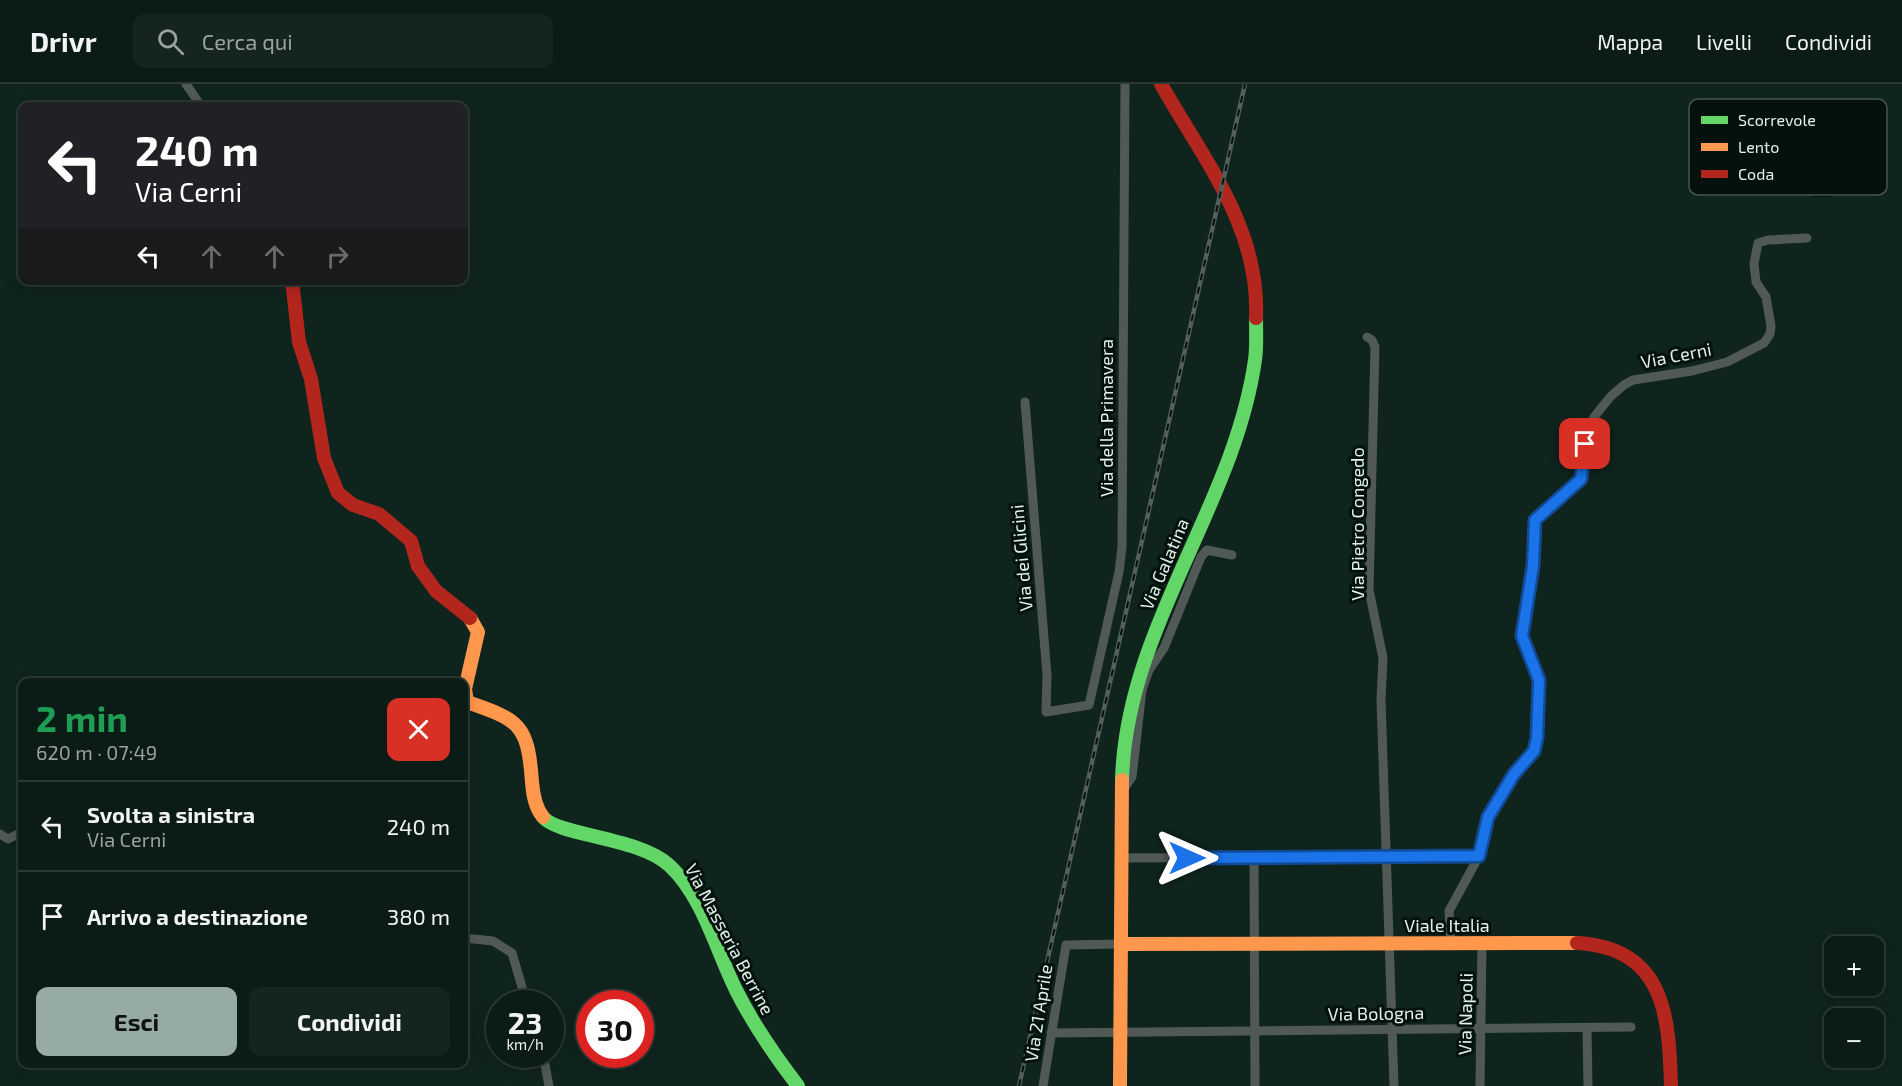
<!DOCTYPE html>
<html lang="it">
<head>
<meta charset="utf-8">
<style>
	:root { --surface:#0b1b16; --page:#14241f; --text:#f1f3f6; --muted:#9aa1a1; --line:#2b3935; --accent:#96aba2 }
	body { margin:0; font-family:"Exo 2",sans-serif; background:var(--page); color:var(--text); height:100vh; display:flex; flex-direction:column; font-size:22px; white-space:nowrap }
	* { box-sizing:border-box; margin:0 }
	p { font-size:20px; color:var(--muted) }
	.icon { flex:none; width:33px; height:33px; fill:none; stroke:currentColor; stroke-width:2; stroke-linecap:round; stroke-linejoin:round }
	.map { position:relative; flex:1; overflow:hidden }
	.drawer { position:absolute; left:18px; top:594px; width:450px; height:390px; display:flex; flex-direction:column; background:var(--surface); border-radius:12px; box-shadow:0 3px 15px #0003,0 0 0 2px var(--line) }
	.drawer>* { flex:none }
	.guide { position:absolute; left:18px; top:18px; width:450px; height:183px; border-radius:12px; box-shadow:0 3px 15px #0003,0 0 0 2px var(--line); background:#202124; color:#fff; overflow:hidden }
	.buttons { position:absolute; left:1824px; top:852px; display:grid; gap:12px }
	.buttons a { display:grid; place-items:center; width:60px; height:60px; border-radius:12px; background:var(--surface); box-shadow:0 3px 15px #0003,0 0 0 2px var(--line); font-size:30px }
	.speed { position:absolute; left:486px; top:906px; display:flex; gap:12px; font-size:30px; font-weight:700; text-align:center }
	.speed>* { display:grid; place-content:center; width:78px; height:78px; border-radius:50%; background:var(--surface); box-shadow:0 3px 15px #0003,0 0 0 2px var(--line); line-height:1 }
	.speed small { font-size:15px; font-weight:400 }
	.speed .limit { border:9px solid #d22; background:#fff; color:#111 }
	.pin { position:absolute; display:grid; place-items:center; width:51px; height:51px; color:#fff; margin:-26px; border-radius:12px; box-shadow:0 3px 9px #0006 }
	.me { position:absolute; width:66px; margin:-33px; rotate:90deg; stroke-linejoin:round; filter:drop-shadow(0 0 4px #0008) }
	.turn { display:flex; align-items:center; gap:21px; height:126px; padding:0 18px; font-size:27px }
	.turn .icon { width:78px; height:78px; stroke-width:2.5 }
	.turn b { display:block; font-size:42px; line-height:51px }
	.lanes { display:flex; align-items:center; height:57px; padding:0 18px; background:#0003; justify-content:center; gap:30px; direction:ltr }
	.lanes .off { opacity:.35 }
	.round { display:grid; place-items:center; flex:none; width:63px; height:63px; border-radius:12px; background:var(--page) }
	.head { display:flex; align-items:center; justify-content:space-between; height:102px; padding:0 18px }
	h1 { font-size:36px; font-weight:700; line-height:45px; color:#1e9e55 }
	.button { display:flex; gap:12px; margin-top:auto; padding:12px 18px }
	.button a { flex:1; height:69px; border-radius:12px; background:var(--accent); color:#111; font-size:24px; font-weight:700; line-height:69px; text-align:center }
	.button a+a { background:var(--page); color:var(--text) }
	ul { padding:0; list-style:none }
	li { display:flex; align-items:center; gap:18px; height:90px; padding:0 18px; border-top:2px solid var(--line) }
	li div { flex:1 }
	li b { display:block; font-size:22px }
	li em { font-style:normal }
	header { display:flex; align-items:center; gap:36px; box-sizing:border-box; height:84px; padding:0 30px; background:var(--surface); border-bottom:2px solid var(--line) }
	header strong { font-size:28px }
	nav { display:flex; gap:33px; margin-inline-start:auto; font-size:21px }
	.search { width:420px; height:54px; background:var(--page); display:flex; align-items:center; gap:15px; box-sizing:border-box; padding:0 21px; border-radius:12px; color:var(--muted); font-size:22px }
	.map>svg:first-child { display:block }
</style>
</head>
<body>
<header>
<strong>Drivr</strong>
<div class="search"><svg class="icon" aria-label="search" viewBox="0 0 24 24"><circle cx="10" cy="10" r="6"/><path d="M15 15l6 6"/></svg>Cerca qui</div>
<nav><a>Mappa</a><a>Livelli</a><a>Condividi</a></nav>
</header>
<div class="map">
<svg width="1902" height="1002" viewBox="0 0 1902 1002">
	<rect width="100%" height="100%" fill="#0f241d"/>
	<path fill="#05130d" d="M1831 90 1832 113H1813L1812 91Z"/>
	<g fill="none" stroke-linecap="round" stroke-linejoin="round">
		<g stroke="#515956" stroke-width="9">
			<path d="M186 0 201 22"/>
			<path d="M1367 253 1372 256 1375 263 1369 506 1383 574 1381 616 1394 1002"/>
			<path d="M1025 318 1047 591 1046 628 1089 621 1119 488 1122 463 1125 0"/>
			<path d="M1123 706 1132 693 1142 606 1149 586 1164 564 1201 473 1207 466 1232 471"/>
			<path d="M0 750 8 755 22 748"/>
			<path d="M1254 773 1255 1002"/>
			<path d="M1120 774 1479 772"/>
			<path d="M464 854 493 857 512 869 527 920"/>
			<path d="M1451 859 1449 827 1479 772 1488 733 1514 690 1534 667 1537 654 1539 595 1522 552 1533 482 1535 436 1541 427 1574 404 1581 395 1587 347 1594 333 1611 312 1624 301 1633 296 1692 287 1727 278 1764 259 1770 250 1771 242 1766 213 1756 198 1754 180 1758 159 1768 156 1807 154"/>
			<path d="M1587 944 1588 1002"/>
			<path d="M1051 949 1631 943"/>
			<path d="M543 970 549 1002"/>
			<path d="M1043 1002 1066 861 1121 860"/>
			<path d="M1480 1002 1482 859"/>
		</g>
		<g stroke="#63d668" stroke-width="14">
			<path d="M1122 696C1126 544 1234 423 1255 276 1257 262 1256 248 1256 234"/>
			<path d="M543 733C558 752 640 753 670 782 703 813 716 866 736 906 753 940 775 972 798 1002"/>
		</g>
		<g stroke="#ff974d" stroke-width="14">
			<path d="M470 534 478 548 465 605 467 618C520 636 528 641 532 698 533 711 535 723 543 733"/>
			<path d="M1121 860 1577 859"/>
			<path d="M1120 1002 1122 696"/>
		</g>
		<g stroke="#b3261e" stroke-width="14">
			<path d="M1161 0C1203 75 1260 143 1256 234"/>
			<path d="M292 196 299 258 311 295 324 374 338 409 353 421 379 430 411 457 418 482 436 507 470 534"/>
			<path d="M1577 859C1665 864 1669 932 1671 1002"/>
		</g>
		<g stroke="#525f5a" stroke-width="4.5">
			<path id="rail" d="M1019 1002 1245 0"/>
		</g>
		<use href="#rail" stroke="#04110c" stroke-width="2" stroke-dasharray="7" stroke-linecap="butt"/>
	</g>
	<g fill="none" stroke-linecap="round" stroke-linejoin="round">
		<g stroke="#114b97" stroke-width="15">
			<path id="route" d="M1187 774 1479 772 1488 733 1514 690 1534 667 1537 654 1539 596 1522 552 1533 482 1535 436 1581 395 1585 360"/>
		</g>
		<use href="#route" stroke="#1a73e8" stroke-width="10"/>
	</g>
	<g text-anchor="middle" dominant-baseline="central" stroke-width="6" stroke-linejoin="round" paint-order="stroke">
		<g font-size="18" fill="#dff3ea" stroke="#04110c">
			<text transform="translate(1676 271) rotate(-11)">Via Cerni</text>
			<text transform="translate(1106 334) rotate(-90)">Via della Primavera</text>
			<text transform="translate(1357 440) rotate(-90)">Via Pietro Congedo</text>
			<text transform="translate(1021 474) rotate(-95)">Via dei Glicini</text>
			<text transform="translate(1164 480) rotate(-67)">Via Galatina</text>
			<text x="1447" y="841">Viale Italia</text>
			<text transform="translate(730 855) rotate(62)">Via Masseria Berrine</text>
			<text transform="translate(1038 929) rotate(-81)">Via 21 Aprile</text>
			<text transform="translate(1376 929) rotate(-1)">Via Bologna</text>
			<text transform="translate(1465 930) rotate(-89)">Via Napoli</text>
		</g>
	</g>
	<rect x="1689" y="15" width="198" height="96" rx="9" fill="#04110c" stroke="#46554f" stroke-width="1.5"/>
	<rect x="1701" y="32" width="27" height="8" fill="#63d668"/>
	<rect x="1701" y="59" width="27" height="8" fill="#ff974d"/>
	<rect x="1701" y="86" width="27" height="8" fill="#b3261e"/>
	<g font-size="16" fill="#dff3ea">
		<text x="1738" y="42">Scorrevole</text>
		<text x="1738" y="69">Lento</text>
		<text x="1738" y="96">Coda</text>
	</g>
</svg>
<div class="buttons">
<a>+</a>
<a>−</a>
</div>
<div class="speed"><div>23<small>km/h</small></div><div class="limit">30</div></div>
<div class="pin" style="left:1585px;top:360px;background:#d93025"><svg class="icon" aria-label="arrive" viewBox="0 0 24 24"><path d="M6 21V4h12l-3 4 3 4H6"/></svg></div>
<svg class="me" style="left:1187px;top:774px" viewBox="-20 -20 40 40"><path d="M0-17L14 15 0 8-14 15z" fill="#1a73e8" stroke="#fff" stroke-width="4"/></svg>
<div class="guide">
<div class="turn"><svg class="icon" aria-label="left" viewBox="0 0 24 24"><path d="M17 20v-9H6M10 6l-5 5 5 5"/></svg><div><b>240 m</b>Via Cerni</div></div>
<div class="lanes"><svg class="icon" aria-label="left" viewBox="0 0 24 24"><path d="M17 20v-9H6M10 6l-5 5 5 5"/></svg><svg class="icon off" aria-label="ahead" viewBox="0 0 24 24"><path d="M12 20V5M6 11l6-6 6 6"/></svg><svg class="icon off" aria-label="ahead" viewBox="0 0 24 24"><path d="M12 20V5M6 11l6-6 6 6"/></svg><svg class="icon off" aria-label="right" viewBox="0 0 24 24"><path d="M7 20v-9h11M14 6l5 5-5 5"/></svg></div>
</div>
<section class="drawer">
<div class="head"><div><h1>2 min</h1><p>620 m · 07:49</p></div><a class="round" style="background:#d93025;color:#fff"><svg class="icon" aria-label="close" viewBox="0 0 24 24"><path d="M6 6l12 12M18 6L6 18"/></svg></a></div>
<ul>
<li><svg class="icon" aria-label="left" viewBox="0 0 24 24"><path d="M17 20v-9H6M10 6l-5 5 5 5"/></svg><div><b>Svolta a sinistra</b><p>Via Cerni</p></div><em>240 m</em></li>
<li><svg class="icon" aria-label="arrive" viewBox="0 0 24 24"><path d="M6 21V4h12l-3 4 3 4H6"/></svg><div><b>Arrivo a destinazione</b></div><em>380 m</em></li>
</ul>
<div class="button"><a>Esci</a><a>Condividi</a></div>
</section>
</div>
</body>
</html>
